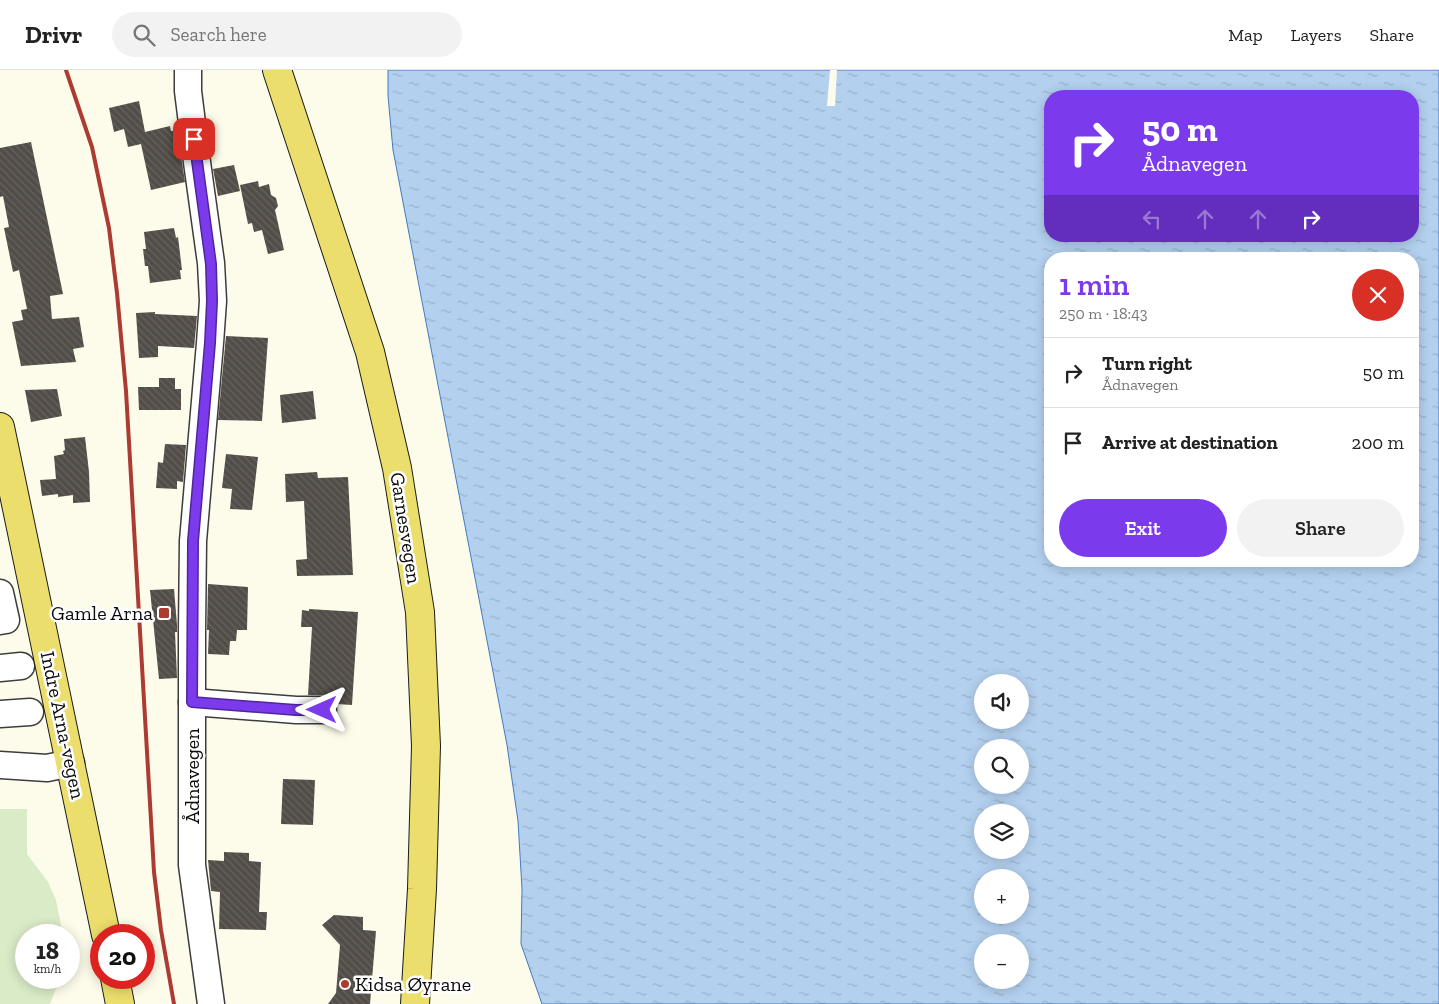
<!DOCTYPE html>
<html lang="en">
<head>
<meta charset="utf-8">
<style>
	:root { --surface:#fff; --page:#f2f2f2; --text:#222; --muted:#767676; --line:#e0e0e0; --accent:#7c3aed }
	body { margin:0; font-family:"Zilla Slab",serif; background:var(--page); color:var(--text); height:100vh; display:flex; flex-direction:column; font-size:19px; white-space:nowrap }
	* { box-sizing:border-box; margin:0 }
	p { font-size:16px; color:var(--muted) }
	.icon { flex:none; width:28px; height:28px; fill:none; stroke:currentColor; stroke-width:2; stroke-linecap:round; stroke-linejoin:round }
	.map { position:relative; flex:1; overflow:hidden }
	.sheet { position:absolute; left:1044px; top:182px; width:375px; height:315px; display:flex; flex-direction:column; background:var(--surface); border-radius:20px; box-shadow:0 2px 12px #0003 }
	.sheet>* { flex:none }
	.hud { position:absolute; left:1044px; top:20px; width:375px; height:152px; border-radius:20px; box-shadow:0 2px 12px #0003; background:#7c3aed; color:#fff; overflow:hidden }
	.buttons { position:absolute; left:974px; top:604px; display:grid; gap:10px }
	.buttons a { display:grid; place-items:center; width:55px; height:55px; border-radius:50%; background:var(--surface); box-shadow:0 2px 12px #0003; font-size:25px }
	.speed { position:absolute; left:15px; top:854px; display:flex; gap:10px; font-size:25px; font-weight:700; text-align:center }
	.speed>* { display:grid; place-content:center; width:65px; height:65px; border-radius:50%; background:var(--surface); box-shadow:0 2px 12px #0003; line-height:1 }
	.speed small { font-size:12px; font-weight:400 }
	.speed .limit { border:8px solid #d22; background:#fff; color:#111 }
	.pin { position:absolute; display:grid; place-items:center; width:42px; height:42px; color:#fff; margin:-21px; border-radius:10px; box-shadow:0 2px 8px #0006 }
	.me { position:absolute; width:55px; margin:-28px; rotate:270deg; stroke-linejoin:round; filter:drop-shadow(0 0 4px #0008) }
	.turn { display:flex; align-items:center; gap:18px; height:105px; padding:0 15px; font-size:22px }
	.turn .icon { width:65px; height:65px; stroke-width:2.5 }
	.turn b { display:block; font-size:35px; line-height:42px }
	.lanes { display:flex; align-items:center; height:48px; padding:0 15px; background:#0003; justify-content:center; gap:25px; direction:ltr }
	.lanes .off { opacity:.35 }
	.round { display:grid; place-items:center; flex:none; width:52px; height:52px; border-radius:26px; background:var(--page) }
	.overview { display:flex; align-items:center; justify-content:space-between; height:85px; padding:0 15px }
	h1 { font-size:30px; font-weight:600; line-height:38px; color:var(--accent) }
	.primary-button { display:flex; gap:10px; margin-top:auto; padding:10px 15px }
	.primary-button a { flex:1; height:58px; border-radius:30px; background:var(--accent); color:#fff; font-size:20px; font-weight:600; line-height:58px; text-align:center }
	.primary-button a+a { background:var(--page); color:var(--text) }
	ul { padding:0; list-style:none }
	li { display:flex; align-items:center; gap:15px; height:70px; padding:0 15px; border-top:1px solid var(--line) }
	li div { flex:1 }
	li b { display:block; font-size:19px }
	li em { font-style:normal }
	header { display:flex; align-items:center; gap:30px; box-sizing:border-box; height:70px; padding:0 25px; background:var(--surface); border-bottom:1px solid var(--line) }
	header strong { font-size:24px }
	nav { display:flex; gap:28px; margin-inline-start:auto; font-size:18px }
	.search { width:350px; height:45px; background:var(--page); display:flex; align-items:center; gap:12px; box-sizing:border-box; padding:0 18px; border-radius:28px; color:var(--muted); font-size:19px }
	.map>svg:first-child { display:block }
</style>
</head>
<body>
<header>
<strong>Drivr</strong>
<div class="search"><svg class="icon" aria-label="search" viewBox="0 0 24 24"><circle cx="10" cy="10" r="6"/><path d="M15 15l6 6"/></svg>Search here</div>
<nav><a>Map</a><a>Layers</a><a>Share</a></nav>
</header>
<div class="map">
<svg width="1439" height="934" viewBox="0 0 1439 934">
	<defs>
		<pattern id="water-ripples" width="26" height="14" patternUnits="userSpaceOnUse" patternTransform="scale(1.25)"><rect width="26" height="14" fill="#b3d0ef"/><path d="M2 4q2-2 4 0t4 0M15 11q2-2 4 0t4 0" fill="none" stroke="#99b1cc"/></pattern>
		<pattern id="building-back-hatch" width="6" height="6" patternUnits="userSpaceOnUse" patternTransform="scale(1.25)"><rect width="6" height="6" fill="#524d48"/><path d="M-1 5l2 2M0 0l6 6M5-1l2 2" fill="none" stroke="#66625e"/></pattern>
	</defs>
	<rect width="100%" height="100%" fill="#fdfcea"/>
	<path fill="#daebc8" d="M0 739H27V784L48 812 56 830 63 865H26V908H60L50 934H0Z"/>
	<path fill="url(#water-ripples)" stroke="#427bbf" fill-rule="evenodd" d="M388 0H1439V934H542L521 874 522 819 518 751 507 675 393 80 388 26ZM1050 26H1412V166H1050ZM1050 189H1412V491H1050ZM982 612H1020V650H982ZM982 678H1020V715H982ZM982 742H1020V780H982ZM982 808H1020V845H982ZM982 872H1020V910H982Z"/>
	<path fill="#fdfcea" d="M830 0H837L835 36H827Z"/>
	<g fill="url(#building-back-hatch)">
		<path d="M139 31 145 62 170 56 171 61 177 60 185 112 151 120 141 74 128 77 124 59 114 62 109 38Z"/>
		<path d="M31 72 63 224 50 226 52 249 79 247 84 277 73 279 76 292 21 296 12 252 23 250 21 240 27 239 19 200 13 202 4 158 9 157 3 126 0 127V78Z"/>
		<path d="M234 95 240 121 218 126 213 99Z"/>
		<path d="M258 111 259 117 269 114 271 125 276 128 278 136 275 140 284 180 268 184 262 160 254 162 252 153 248 154 240 115Z"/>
		<path d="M174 158 176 168 178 167 182 200H180L181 209 150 213 148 196H145L143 179H146L144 162Z"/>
		<path d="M155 242V244L197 246 194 278 158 276V287L139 288 136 243Z"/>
		<path d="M226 266 268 268 262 351 218 350Z"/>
		<path d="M159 308H175V319H181V340H139L138 317H159Z"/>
		<path d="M57 319 62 346 31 352 25 320Z"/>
		<path d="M313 321 316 349 282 353 280 325Z"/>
		<path d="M85 367 89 402 90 432 73 433V425L58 427V424L42 426 40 410 56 409 54 386 64 384 63 381 65 380 64 369Z"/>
		<path d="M165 374 186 375 183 412 177 411V419L156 418 158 392 163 393Z"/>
		<path d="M226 384 258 387 252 440 230 439 232 419 222 418Z"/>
		<path d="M317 402 318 408 348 407 353 505 297 506 296 490 307 489 304 431 286 432 285 404Z"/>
		<path d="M208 514 248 517 247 560H237L236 571H230L229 585 208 584 209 560H207Z"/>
		<path d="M174 519 177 555V562H175L177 608 159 609 150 520Z"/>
		<path d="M309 539 358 542 352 635 336 634 331 627 323 625H308L312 557H301L302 540 309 541Z"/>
		<path d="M283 709 315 710 313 755 281 754Z"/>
		<path d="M224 782 249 783V791L261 792 259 842H267L266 860 219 859 220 822 211 821 208 790 224 791Z"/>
		<path d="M334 845 363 847V860L376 861 370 934H328L336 923 340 875 322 855Z"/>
	</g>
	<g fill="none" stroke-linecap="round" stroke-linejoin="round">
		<g stroke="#3d3d3d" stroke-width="29">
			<g id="minor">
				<path d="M188 0V21L196 85 211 193 213 231 210 273 193 471 192 560V795L211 934"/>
				<path d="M0 523 6 550 0 551"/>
				<path d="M0 598 21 596"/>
				<path d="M192 632 296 640H323"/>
				<path d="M0 644 30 642"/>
				<path d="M0 695 47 698 71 693"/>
			</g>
		</g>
		<g stroke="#1b1b1b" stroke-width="30">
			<g id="major">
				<path d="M277 0 370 282 397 398 420 542 426 676 422 819 415 934"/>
				<path d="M0 357 106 865"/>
				<path d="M115 908 120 934"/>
			</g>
		</g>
		<use href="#minor" stroke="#fff" stroke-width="26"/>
		<use href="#major" stroke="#ebde6c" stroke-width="28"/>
		<path stroke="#ac3c31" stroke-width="4" d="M66 0 92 77 109 158 117 223 126 321 154 802 161 860 174 934"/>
	</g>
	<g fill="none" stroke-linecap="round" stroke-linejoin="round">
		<g stroke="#51269a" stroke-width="12">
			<path id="route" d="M194 69 211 194 212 231 210 273 193 471 192 632 296 640H322"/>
		</g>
		<use href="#route" stroke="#7c3aed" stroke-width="9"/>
	</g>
	<g fill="#ac3c31" stroke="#fff" stroke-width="2">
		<rect x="158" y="537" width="12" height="12" rx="2.5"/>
		<circle cx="345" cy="914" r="5"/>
	</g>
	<g text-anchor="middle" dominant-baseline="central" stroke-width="5" stroke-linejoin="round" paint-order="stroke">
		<g font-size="20" fill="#0a0a0a" stroke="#fff">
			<text transform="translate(406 458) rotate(81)">Garnesvegen</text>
			<text transform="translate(63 655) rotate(78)">Indre Arna-vegen</text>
			<text transform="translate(192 706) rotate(-90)">Ådnavegen</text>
		</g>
		<g font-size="20" fill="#0a0a0a" stroke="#fff" text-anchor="end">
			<text x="153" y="543">Gamle Arna</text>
			<text x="355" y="914" text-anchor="start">Kidsa Øyrane</text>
		</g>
	</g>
</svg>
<div class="buttons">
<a><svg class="icon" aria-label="sound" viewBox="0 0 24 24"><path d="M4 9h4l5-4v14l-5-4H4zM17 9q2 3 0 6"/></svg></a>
<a><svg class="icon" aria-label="search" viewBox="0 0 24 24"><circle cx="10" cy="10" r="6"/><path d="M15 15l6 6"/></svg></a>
<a><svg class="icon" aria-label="layers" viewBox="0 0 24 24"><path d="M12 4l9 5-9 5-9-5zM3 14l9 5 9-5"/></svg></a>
<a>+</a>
<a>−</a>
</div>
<div class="speed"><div>18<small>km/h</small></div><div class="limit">20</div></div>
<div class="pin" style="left:194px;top:69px;background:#d93025"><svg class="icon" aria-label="arrive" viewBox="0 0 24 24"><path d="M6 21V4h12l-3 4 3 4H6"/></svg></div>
<svg class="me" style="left:322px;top:640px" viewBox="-20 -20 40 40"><path d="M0-17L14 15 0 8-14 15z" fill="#7c3aed" stroke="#fff" stroke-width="4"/></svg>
<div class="hud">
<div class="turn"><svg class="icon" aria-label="right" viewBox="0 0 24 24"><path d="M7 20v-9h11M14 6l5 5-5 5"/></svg><div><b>50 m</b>Ådnavegen</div></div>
<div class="lanes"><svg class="icon off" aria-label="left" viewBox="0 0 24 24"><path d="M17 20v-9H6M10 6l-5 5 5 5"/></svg><svg class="icon off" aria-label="ahead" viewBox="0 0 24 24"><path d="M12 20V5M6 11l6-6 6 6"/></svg><svg class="icon off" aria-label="ahead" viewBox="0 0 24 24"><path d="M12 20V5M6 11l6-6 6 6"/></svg><svg class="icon" aria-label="right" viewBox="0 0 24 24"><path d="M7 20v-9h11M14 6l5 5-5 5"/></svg></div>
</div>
<section class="sheet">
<div class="overview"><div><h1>1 min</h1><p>250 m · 18:43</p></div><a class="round" style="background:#d93025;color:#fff"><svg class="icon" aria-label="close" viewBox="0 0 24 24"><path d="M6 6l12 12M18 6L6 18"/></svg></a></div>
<ul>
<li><svg class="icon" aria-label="right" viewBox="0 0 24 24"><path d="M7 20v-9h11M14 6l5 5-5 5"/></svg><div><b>Turn right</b><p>Ådnavegen</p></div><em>50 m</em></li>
<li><svg class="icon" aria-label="arrive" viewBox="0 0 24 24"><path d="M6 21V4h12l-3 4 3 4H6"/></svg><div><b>Arrive at destination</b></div><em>200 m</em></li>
</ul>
<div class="primary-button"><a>Exit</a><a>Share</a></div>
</section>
</div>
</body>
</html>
